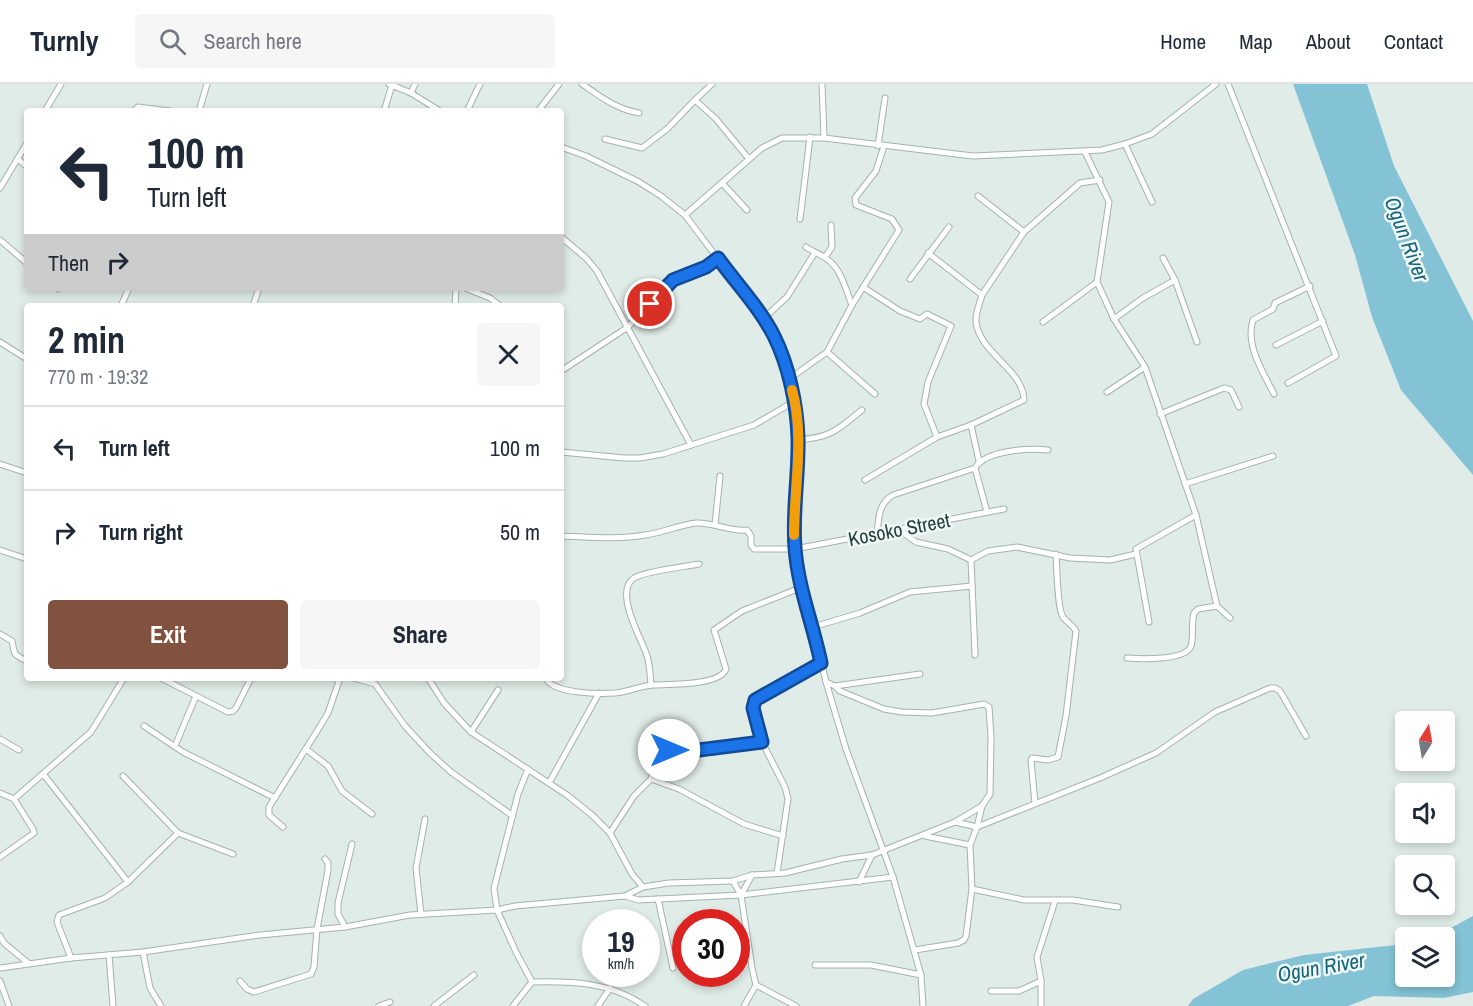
<!DOCTYPE html>
<html lang="en">
<head>
<meta charset="utf-8">
<style>
	:root { --surface:#fff; --page:#f6f6f7; --text:#1f2937; --muted:#747a83; --line:#e0e1e3; --accent:#825241 }
	body { margin:0; font-family:"Archivo Narrow",sans-serif; background:var(--page); color:var(--text); height:100vh; display:flex; flex-direction:column; font-size:22px; white-space:nowrap }
	* { box-sizing:border-box; margin:0 }
	p { font-size:20px; color:var(--muted) }
	.icon { flex:none; width:33px; height:33px; fill:none; stroke:currentColor; stroke-width:2; stroke-linecap:round; stroke-linejoin:round }
	.map { position:relative; flex:1; overflow:hidden }
	.details { position:absolute; left:24px; top:219px; width:540px; height:378px; display:flex; flex-direction:column; background:var(--surface); border-radius:6px; box-shadow:0 3px 9px #0003 }
	.details>* { flex:none }
	.hud { position:absolute; left:24px; top:24px; width:540px; height:183px; border-radius:6px; box-shadow:0 3px 9px #0003; background:#fff; color:var(--text); overflow:hidden }
	.needle { width:39px; rotate:11deg }
	.tools { position:absolute; left:1395px; top:627px; display:grid; gap:12px }
	.tools a { display:grid; place-items:center; width:60px; height:60px; border-radius:6px; background:var(--surface); box-shadow:0 3px 9px #0003; font-size:30px }
	.speed { position:absolute; left:582px; top:825px; display:flex; gap:12px; font-size:30px; font-weight:700; text-align:center }
	.speed>* { display:grid; place-content:center; width:78px; height:78px; border-radius:50%; background:var(--surface); box-shadow:0 3px 9px #0003; line-height:1 }
	.speed small { font-size:15px; font-weight:400 }
	.speed .limit { border:9px solid #d22; background:#fff; color:#111 }
	.pin { position:absolute; display:grid; place-items:center; width:51px; height:51px; color:#fff; margin:-26px; border:3px solid #fff; border-radius:50%; box-shadow:0 2px 6px #0007 }
	.me { position:absolute; width:66px; margin:-33px; rotate:90deg; stroke-linejoin:round; filter:drop-shadow(0 0 4px #0008) }
	.turn { display:flex; align-items:center; gap:21px; height:126px; padding:0 24px; font-size:27px }
	.turn .icon { width:78px; height:78px; stroke-width:2.5 }
	.turn b { display:block; font-size:42px; line-height:51px }
	.then { display:flex; align-items:center; height:57px; padding:0 24px; background:#0003; gap:12px; font-size:22px }
	.round { display:grid; place-items:center; flex:none; width:63px; height:63px; border-radius:6px; background:var(--page) }
	.headline { display:flex; align-items:center; justify-content:space-between; height:102px; padding:0 24px }
	h1 { font-size:36px; font-weight:800; line-height:45px }
	.action { display:flex; gap:12px; margin-top:auto; padding:12px 24px }
	.action a { flex:1; height:69px; border-radius:6px; background:var(--accent); color:#fff; font-size:24px; font-weight:800; line-height:69px; text-align:center }
	.action a+a { background:var(--page); color:var(--text) }
	ul { padding:0; list-style:none }
	li { display:flex; align-items:center; gap:18px; height:84px; padding:0 24px; border-top:2px solid var(--line) }
	li div { flex:1 }
	li b { display:block; font-size:22px }
	li em { font-style:normal }
	header { display:flex; align-items:center; gap:36px; box-sizing:border-box; height:84px; padding:0 30px; background:var(--surface); border-bottom:2px solid var(--line) }
	header strong { font-size:28px }
	nav { display:flex; gap:33px; margin-inline-start:auto; font-size:21px }
	.search { width:420px; height:54px; background:var(--page); display:flex; align-items:center; gap:15px; box-sizing:border-box; padding:0 21px; border-radius:6px; color:var(--muted); font-size:22px }
	.map>svg:first-child { display:block }
</style>
</head>
<body>
<header>
<strong>Turnly</strong>
<div class="search"><svg class="icon" aria-label="search" viewBox="0 0 24 24"><circle cx="10" cy="10" r="6"/><path d="M15 15l6 6"/></svg>Search here</div>
<nav><a>Home</a><a>Map</a><a>About</a><a>Contact</a></nav>
</header>
<div class="map">
<svg width="1473" height="922" viewBox="0 0 1473 922">
	<rect width="100%" height="100%" fill="#e0ece7"/>
	<g fill="#83c3d5">
		<path d="M1293 0H1367L1394 82 1473 237V391L1401 306 1372 233 1355 171Z"/>
		<path d="M1473 832V908L1444 914 1374 912 1348 922H1188L1193 915 1243 886 1304 871 1405 860 1406 892H1444V854L1434 853Z"/>
	</g>
	<g fill="none" stroke-linecap="round" stroke-linejoin="round">
		<g stroke="#a2b4af" stroke-width="7">
			<g id="minor">
				<path d="M389 0 411 9 440 27"/>
				<path d="M582 0C601 13 616 25 639 29"/>
				<path d="M712 0 695 16 716 35 749 75"/>
				<path d="M822 0 824 54"/>
				<path d="M1228 0 1336 272 1288 299"/>
				<path d="M411 9 415 0"/>
				<path d="M45 27 61 0"/>
				<path d="M134 27 138 23 170 27"/>
				<path d="M199 27 207 0"/>
				<path d="M384 27 392 1"/>
				<path d="M467 27 480 0"/>
				<path d="M538 27 559 0"/>
				<path d="M605 55 642 64 667 45 695 16"/>
				<path d="M1125 60 1152 118"/>
				<path d="M878 62 885 14"/>
				<path d="M561 63 586 72 639 98 661 112 685 131 763 235 774 253 795 317 798 356 794 416 795 465 800 504 813 543 826 598 846 665 893 793 921 891 923 922"/>
				<path d="M1085 68 1109 118 1097 198 1114 235 1145 283 1196 431 1217 522 1230 534"/>
				<path d="M18 75 27 83"/>
				<path d="M722 99 747 126"/>
				<path d="M0 104 27 59"/>
				<path d="M978 112 1024 148"/>
				<path d="M685 131 762 64 782 54H824L973 72 1102 66 1125 60 1152 50 1216 0"/>
				<path d="M800 135 810 53"/>
				<path d="M561 153 586 174 597 187 691 361"/>
				<path d="M0 156 27 179"/>
				<path d="M806 163C813 168 821 170 827 175 842 186 845 204 852 221"/>
				<path d="M928 169 982 211 1024 148 1080 99 1100 96"/>
				<path d="M825 173 832 163 831 141"/>
				<path d="M1163 174 1175 196 1197 258"/>
				<path d="M910 195 949 143"/>
				<path d="M863 203 900 227 920 235 927 230 951 242 928 298 924 320 937 353 865 396"/>
				<path d="M57 204 58 205"/>
				<path d="M465 204 490 214 500 222"/>
				<path d="M121 222 129 204"/>
				<path d="M253 222 259 204"/>
				<path d="M455 222 456 204"/>
				<path d="M763 235 787 213 814 170"/>
				<path d="M1114 235 1143 214 1175 196"/>
				<path d="M1043 238 1097 198"/>
				<path d="M0 258 27 275"/>
				<path d="M1276 261 1323 237"/>
				<path d="M827 268 875 310"/>
				<path d="M561 287 628 243 673 196 706 183 718 174"/>
				<path d="M789 295 827 268 852 221 899 146 892 135 856 121 855 114 876 87 884 62"/>
				<path d="M1107 308 1145 283"/>
				<path d="M1274 310C1263 288 1245 261 1253 236L1273 225 1275 219 1310 202"/>
				<path d="M1160 330 1224 304 1231 306 1239 323"/>
				<path d="M971 341 979 377"/>
				<path d="M937 353 971 341 1024 316C1023 285 980 270 976 238 975 230 980 219 982 211"/>
				<path d="M798 356C832 353 836 347 862 326"/>
				<path d="M561 368 624 374H640L663 370 754 341 795 317"/>
				<path d="M0 380 27 389"/>
				<path d="M975 384 987 428"/>
				<path d="M1185 400 1273 372"/>
				<path d="M715 441 720 392"/>
				<path d="M899 446 916 458 948 465 971 476 988 467 1017 463 1070 474 1110 476 1136 470"/>
				<path d="M877 449C879 434 878 420 893 411L975 384C986 366 1029 364 1048 366"/>
				<path d="M561 452C590 453 617 456 645 451 662 449 679 441 696 439 713 438 730 448 747 446L751 452V461L754 465H795L1004 425"/>
				<path d="M0 466 27 475"/>
				<path d="M971 476 975 571"/>
				<path d="M1149 538 1136 465 1196 431"/>
				<path d="M813 543 860 529 910 508 972 502"/>
				<path d="M0 550 12 557C15 572 13 570 27 577"/>
				<path d="M1127 574C1140 575 1186 577 1191 562 1194 552 1191 540 1194 529L1198 525 1217 522"/>
				<path d="M161 594 228 628 233 627 236 624 251 594"/>
				<path d="M354 594 375 600 405 642 430 669 451 688 513 732"/>
				<path d="M428 594 444 619 471 648 567 711 592 731 610 749 632 790 643 803"/>
				<path d="M546 594C552 610 600 610 615 609 628 608 640 602 652 601 668 600 720 602 726 585L714 546 742 527 800 504"/>
				<path d="M826 598 835 602 840 607 884 625 902 628 932 629 984 620 989 623 991 653 990 710 982 722 977 743 970 761 972 805 966 852 964 856 958 859 915 866"/>
				<path d="M651 601C650 591 650 578 646 569 640 552 614 508 634 494 645 487 684 483 699 480"/>
				<path d="M835 602 920 590"/>
				<path d="M144 642 183 668 275 714"/>
				<path d="M471 648 498 606"/>
				<path d="M0 655 19 666"/>
				<path d="M175 662 196 612"/>
				<path d="M306 665 328 682 342 707 372 730"/>
				<path d="M528 685 518 710 494 804 497 826 516 868 532 898"/>
				<path d="M44 691 128 798"/>
				<path d="M123 692 178 749 233 770"/>
				<path d="M651 695 679 705 744 740 783 752"/>
				<path d="M549 699 599 609"/>
				<path d="M0 709 14 715 33 745 34 749 0 773"/>
				<path d="M14 715 91 648 124 594"/>
				<path d="M1035 719 1031 676 1032 674 1048 676 1058 673 1066 632 1076 547C1073 541 1066 538 1063 533 1057 524 1057 483 1056 470"/>
				<path d="M955 738 977 743 1100 694 1156 669 1215 628 1270 604H1275L1280 607 1306 652"/>
				<path d="M283 743 269 731V723L319 644 328 629 340 594"/>
				<path d="M610 749 634 712 651 695 657 674 669 666H699L762 658"/>
				<path d="M925 752 970 761"/>
				<path d="M777 789 788 715 785 703 762 658 752 621 761 612 821 579"/>
				<path d="M733 797 741 811 752 791"/>
				<path d="M859 798 872 771"/>
				<path d="M972 805 1024 816H1073L1118 823"/>
				<path d="M741 811 752 884 756 901 796 922"/>
				<path d="M625 812 643 803 669 799 733 797 752 791 785 789 842 775 872 771 955 738 982 722"/>
				<path d="M658 815 673 884"/>
				<path d="M421 830 416 784 425 735"/>
				<path d="M345 843 338 830V819L352 760"/>
				<path d="M0 852 4 859 28 879"/>
				<path d="M143 868 150 904 161 922"/>
				<path d="M109 871 113 922"/>
				<path d="M71 874 57 838 59 831 105 814 128 798 178 749"/>
				<path d="M815 881H871L921 891"/>
				<path d="M0 884 71 874 143 868 260 851 345 843 410 831 497 826 515 822 625 812 638 816 741 811 893 793"/>
				<path d="M0 897 9 922"/>
				<path d="M240 897 247 905 254 908 311 890 314 883 317 845 328 786V779L325 775"/>
				<path d="M991 907H1019L1041 897"/>
				<path d="M379 922 390 918"/>
				<path d="M434 922 474 891"/>
				<path d="M513 922 532 898C572 897 611 898 645 922"/>
				<path d="M598 922 610 904"/>
				<path d="M744 922 756 901"/>
				<path d="M1041 922V897L1037 873 1055 817"/>
			</g>
		</g>
		<use href="#minor" stroke="#fff" stroke-width="5"/>
	</g>
	<g fill="none" stroke-linecap="round" stroke-linejoin="round">
		<g stroke="#114b97" stroke-width="15">
			<path id="route" d="M650 220 673 196 706 183 718 174C736 199 760 224 774 252 789 282 797 321 798 354 799 391 792 427 795 464 798 504 813 540 821 579L755 616 753 624 762 658 699 666H669"/>
		</g>
		<use href="#route" stroke="#1a73e8" stroke-width="10"/>
		<path stroke="#f59e0b" stroke-width="10" d="M792 306C805 350 794 405 794 451"/>
	</g>
	<g text-anchor="middle" dominant-baseline="central" stroke-width="5" stroke-linejoin="round" paint-order="stroke">
		<g font-size="20" fill="#1f3d38" stroke="#f0f8f5">
			<text transform="translate(899 445) rotate(-11)">Kosoko Street</text>
		</g>
		<g font-size="21" font-style="italic" fill="#15647d" stroke="#f0f8f5">
			<text transform="translate(1407 155) rotate(69)">Ogun River</text>
			<text transform="translate(1321 883) rotate(-10)">Ogun River</text>
		</g>
	</g>
</svg>
<div class="tools">
<a><svg class="needle" viewBox="-14 -14 28 28"><path d="M0-13l5 13h-10z" fill="#e53935"/><path d="M0 13l5-13h-10z" fill="#747a83"/></svg></a>
<a><svg class="icon" aria-label="sound" viewBox="0 0 24 24"><path d="M4 9h4l5-4v14l-5-4H4zM17 9q2 3 0 6"/></svg></a>
<a><svg class="icon" aria-label="search" viewBox="0 0 24 24"><circle cx="10" cy="10" r="6"/><path d="M15 15l6 6"/></svg></a>
<a><svg class="icon" aria-label="layers" viewBox="0 0 24 24"><path d="M12 4l9 5-9 5-9-5zM3 14l9 5 9-5"/></svg></a>
</div>
<div class="speed"><div>19<small>km/h</small></div><div class="limit">30</div></div>
<div class="pin" style="left:650px;top:220px;background:#d93025"><svg class="icon" aria-label="arrive" viewBox="0 0 24 24"><path d="M6 21V4h12l-3 4 3 4H6"/></svg></div>
<svg class="me" style="left:669px;top:666px" viewBox="-20 -20 40 40"><circle r="19" fill="#fff"/><path d="M0-13L10 11 0 6-10 11z" fill="#1a73e8"/></svg>
<div class="hud">
<div class="turn"><svg class="icon" aria-label="left" viewBox="0 0 24 24"><path d="M17 20v-9H6M10 6l-5 5 5 5"/></svg><div><b>100 m</b>Turn left</div></div>
<div class="then">Then<svg class="icon" aria-label="right" viewBox="0 0 24 24"><path d="M7 20v-9h11M14 6l5 5-5 5"/></svg></div>
</div>
<section class="details">
<div class="headline"><div><h1>2 min</h1><p>770 m · 19:32</p></div><a class="round"><svg class="icon" aria-label="close" viewBox="0 0 24 24"><path d="M6 6l12 12M18 6L6 18"/></svg></a></div>
<ul>
<li><svg class="icon" aria-label="left" viewBox="0 0 24 24"><path d="M17 20v-9H6M10 6l-5 5 5 5"/></svg><div><b>Turn left</b></div><em>100 m</em></li>
<li><svg class="icon" aria-label="right" viewBox="0 0 24 24"><path d="M7 20v-9h11M14 6l5 5-5 5"/></svg><div><b>Turn right</b></div><em>50 m</em></li>
</ul>
<div class="action"><a>Exit</a><a>Share</a></div>
</section>
</div>
</body>
</html>
